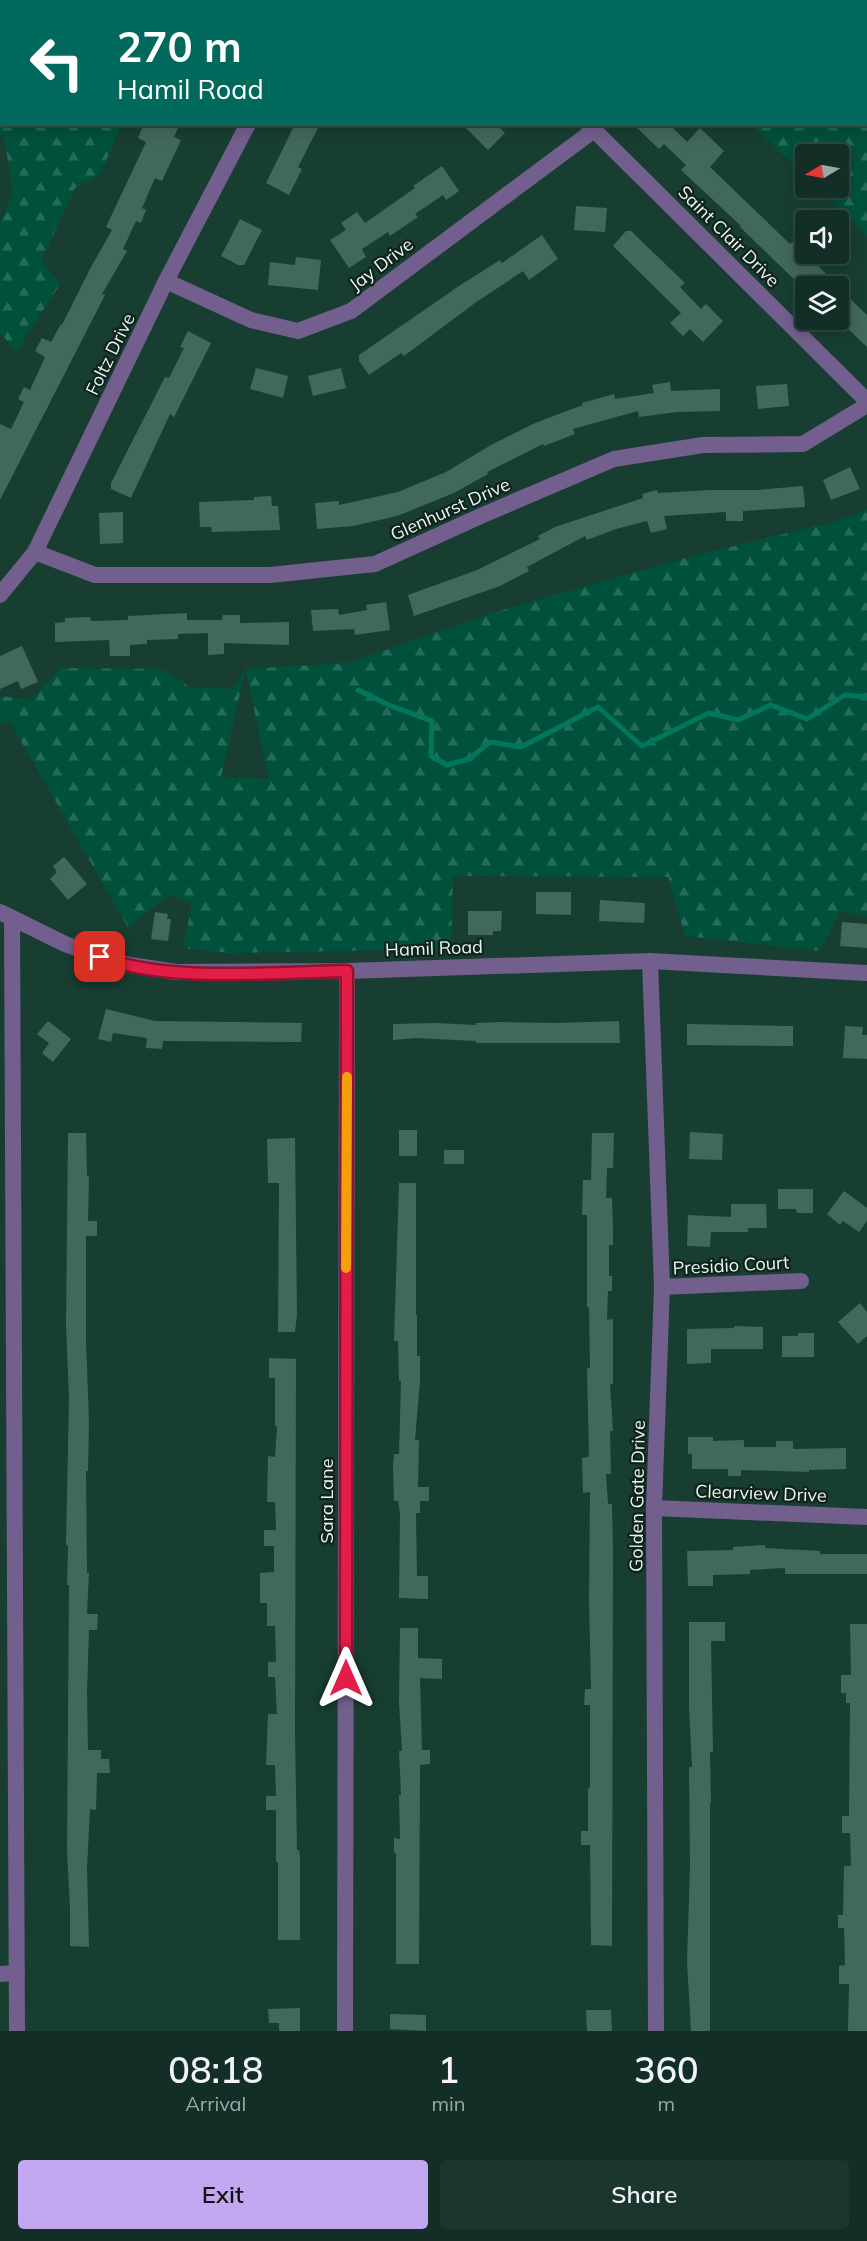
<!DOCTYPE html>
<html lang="en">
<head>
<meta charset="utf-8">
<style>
	:root { --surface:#122e26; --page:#1b362e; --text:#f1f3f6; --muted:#9ca8a7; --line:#314a43; --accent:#c4a7f1 }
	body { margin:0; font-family:Mulish,sans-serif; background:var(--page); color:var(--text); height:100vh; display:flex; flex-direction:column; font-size:22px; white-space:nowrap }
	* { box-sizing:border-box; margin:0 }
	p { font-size:20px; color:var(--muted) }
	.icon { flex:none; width:33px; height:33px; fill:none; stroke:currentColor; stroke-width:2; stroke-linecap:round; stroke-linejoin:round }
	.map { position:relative; height:2031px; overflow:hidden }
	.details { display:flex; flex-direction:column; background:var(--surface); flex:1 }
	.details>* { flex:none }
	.hud { position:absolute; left:0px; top:0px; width:867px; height:126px; box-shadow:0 3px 15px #0003,0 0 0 2px var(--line); background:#00695c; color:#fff; overflow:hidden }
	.needle { width:39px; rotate:260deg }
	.buttons { position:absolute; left:795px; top:144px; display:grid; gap:12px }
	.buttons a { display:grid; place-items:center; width:54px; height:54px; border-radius:6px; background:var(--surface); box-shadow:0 3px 15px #0003,0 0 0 2px var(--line); font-size:30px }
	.pin { position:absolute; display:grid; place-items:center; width:51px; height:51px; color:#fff; margin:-26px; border-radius:12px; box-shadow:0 3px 9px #0006 }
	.me { position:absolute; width:66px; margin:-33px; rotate:0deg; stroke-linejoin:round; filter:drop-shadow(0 0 4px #0008) }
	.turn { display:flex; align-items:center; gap:21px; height:126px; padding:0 18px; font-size:27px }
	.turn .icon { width:78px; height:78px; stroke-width:2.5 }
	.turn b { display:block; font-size:42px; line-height:51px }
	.eta { display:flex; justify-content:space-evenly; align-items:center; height:102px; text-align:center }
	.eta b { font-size:36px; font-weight:600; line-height:42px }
	.primary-button { display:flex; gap:12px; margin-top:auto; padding:12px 18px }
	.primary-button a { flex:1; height:69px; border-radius:6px; background:var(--accent); color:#111; font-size:24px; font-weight:600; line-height:69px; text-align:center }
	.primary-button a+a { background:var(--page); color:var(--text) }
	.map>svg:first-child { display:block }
</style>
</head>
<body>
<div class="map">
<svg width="867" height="2031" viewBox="0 0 867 2031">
	<defs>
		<pattern id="forest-firs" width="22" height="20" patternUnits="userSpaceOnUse" patternTransform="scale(1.5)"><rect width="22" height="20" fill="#00513c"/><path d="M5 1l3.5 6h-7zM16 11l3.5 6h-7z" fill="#256b59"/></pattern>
	</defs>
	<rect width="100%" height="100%" fill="#183e32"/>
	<g fill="url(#forest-firs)" fill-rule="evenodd">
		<path d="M0 0H175L2 2V124L122 125 100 174 75 188 41 261 60 284 16 352 0 332V224L13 192 4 137 0 135Z"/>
		<path d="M624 0H867V236L817 188H838V154H806L805 176 752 125 866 124V2Z"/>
		<path d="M867 509V916L840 911 820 951 685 936 668 877 453 876 451 949 229 953 183 948 192 904 170 894 128 927 10 722 0 723V696L31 700 61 668 163 669 190 687 233 689 246 669 349 663 489 614 689 557 838 521ZM245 671H246L269 779 221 777Z"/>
	</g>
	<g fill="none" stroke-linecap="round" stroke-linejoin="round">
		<path stroke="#00775a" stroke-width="5" d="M358 690 391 706 432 721 431 756 447 765 469 759 490 742 521 747 598 707 642 746 709 713 738 720 771 705 807 719 845 695 867 697"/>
	</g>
	<g fill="#42685a">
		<path d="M144 124H180L174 137 181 140 162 181 155 178 142 208 146 210 141 223 136 221 123 249 127 251 102 294 105 295 0 500V424L11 429 24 402 18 399 24 387 30 390 45 357 35 351 42 338 51 342 61 324 62 325 91 267 112 230 106 227 146 142 138 138Z"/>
		<path d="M295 124H320L298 167 302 169 289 195 266 183Z"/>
		<path d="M462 124H496L505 133 488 150Z"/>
		<path d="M633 124H669L687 142 700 128 724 151 710 167 790 244 794 241 838 286H801L740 227 741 226 681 170 686 165 664 144 659 149Z"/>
		<path d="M442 166 459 191 446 200 443 195 415 214 418 217 390 236 388 232 362 249 366 257 349 268 330 240 346 230 341 223 357 212 365 223 415 188 413 186Z"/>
		<path d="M576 206 607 208 605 232 574 230Z"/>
		<path d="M240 219 262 230 244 265H238L221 256Z"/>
		<path d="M626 231H631L685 283 680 287 701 309 706 304 723 321 703 342 690 329 683 336 670 323 681 313 613 246Z"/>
		<path d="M542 235 558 259 529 280 523 271 475 303 404 356 401 353 369 375 359 361V355L462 284 500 260 502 263Z"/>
		<path d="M296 257 321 260 318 290 268 285 270 262 295 265Z"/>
		<path d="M838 287 867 315V347L838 319Z"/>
		<path d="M188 331 211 343 174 417 170 414 131 498 111 489V483L165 377 169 378 184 348 180 347Z"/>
		<path d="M256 368 288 376 283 398 250 389Z"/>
		<path d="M341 368 346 388 313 396 308 376Z"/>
		<path d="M670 382 671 391 720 389V411L677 412 639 417 638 411 573 429 575 434 544 446 543 444 487 472 488 474 454 493 397 516 353 526 317 529 315 503 339 501V505L398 492 446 472 491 445 535 423 583 405 582 403 614 394 615 399 654 393 652 385Z"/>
		<path d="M787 384 789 406 758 409 756 386Z"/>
		<path d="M850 467 860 489 831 500 823 480Z"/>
		<path d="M803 486 805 507 743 511V521H726V512L664 516 667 529 651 533 647 521 616 529 587 540 585 536 527 567 529 571 500 586 414 616 408 595 477 570 540 539 538 536 555 527 643 498 642 494 657 490 658 493 711 490H757Z"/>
		<path d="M271 496 272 506H278L280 530 212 532 211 527H200L199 502 254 500V497Z"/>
		<path d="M123 512V543L100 544 99 513Z"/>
		<path d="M386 602 390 630 355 635 354 629 313 631 311 610 338 609 339 615 367 610 366 605Z"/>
		<path d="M187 613V620H222L223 615H240V623L289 622V645L224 643V654L208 655V633L178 634V639L147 640V644L130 645V656H110L109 640 55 642V623L65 622V618L90 617 91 621 128 620V616Z"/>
		<path d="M22 646 38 682 21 689 18 681 0 689V656Z"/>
		<path d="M64 857 87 884 68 900 50 879 57 872 53 866Z"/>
		<path d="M536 892H571V915L536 914Z"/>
		<path d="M600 900 645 903 644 923 599 921Z"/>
		<path d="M468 911H502L501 931H493V935H468Z"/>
		<path d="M155 912 168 914 167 919H171L168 941 151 939Z"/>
		<path d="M842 922 867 924V948L840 946Z"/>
		<path d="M106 1009 155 1021 302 1023 301 1042 163 1041 162 1049 146 1048 147 1038 113 1033 111 1042 98 1039Z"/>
		<path d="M48 1021 71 1039 53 1062 42 1053 49 1043 37 1034Z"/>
		<path d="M619 1021 620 1043H476V1041L415 1038 393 1040V1024L436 1023 476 1025V1023L501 1022 556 1023Z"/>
		<path d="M687 1024 793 1026V1046L687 1045Z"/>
		<path d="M845 1026 863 1027 862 1035H867V1059L843 1058Z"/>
		<rect x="399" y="1130" width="18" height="26"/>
		<path d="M690 1132 723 1134 722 1160 689 1159Z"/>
		<path d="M68 1133H86L87 1176H89L88 1221H97V1236H86V1340L89 1422 88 1471H86L87 1573H89L87 1614H98L97 1630H89L87 1692 88 1750H101V1759H109L110 1773H97L96 1810 90 1809 87 1869 89 1947 70 1946V1909L67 1851 69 1585H67L68 1545H66L69 1398 66 1326Z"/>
		<path d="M592 1133H614L613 1168H607L606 1198H612L613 1228V1245H609V1276H612V1291H608L607 1320 613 1319V1384H610L613 1431H610L611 1474H606L608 1504H612L613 1551 612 1946 591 1945 590 1845H581V1831H588V1788H590V1705H584L585 1689H591L589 1598 590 1492 583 1493 582 1458 589 1457 587 1368H590L589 1307H587V1215H582L583 1180H591Z"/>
		<path d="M295 1138 297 1315 295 1332H278L279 1183H268L267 1139Z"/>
		<rect x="444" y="1150" width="20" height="14"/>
		<path d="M399 1183H416V1315H417V1356H420V1381L415 1440H419L418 1487H429V1501H420V1513H416L417 1576H428V1599L399 1598 400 1513 398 1501H394L393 1468 394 1454H399L401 1381H399L398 1341H394Z"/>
		<path d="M778 1189H813V1213H797L796 1209H778Z"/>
		<path d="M844 1191 867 1208V1221L859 1232 843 1221 840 1225 827 1214Z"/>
		<path d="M731 1204H766L767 1228H748V1232H711L710 1247 687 1246 688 1215 731 1217Z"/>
		<path d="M860 1303 867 1312V1336L858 1344 838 1322Z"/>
		<path d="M734 1326 763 1327V1349H711V1363L687 1364V1329L734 1328Z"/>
		<path d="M798 1333H814V1357H782V1336H798Z"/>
		<path d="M269 1358 296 1359 295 1734 297 1850H299L300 1857V1940H278V1862H276V1810H266V1796H276L275 1765H266L268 1714H277L275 1677H268V1662H276L275 1626H267V1603H260V1573L274 1572V1546H264V1530H276L275 1502H267L268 1456 275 1457 277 1426H275V1378H269Z"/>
		<path d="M688 1437H713V1441L744 1440V1447H776V1441H793V1449L846 1448V1469L809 1470V1472L741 1470V1476H728V1469H692V1454H688Z"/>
		<path d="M765 1545V1548L820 1551V1554H867V1574H785V1568L750 1570V1574L713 1575V1586H688L687 1551 733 1550V1547Z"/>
		<path d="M689 1622H725V1641H711L713 1752H710L711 1803H710V2031H691L687 1962 690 1865 689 1767H692L689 1707Z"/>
		<path d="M850 1624H867V2031H848L849 1984H839V1966L845 1965 844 1928H838V1915H843L844 1866H851L850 1833H842V1816H849L850 1703H846V1693H841V1675H851Z"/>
		<path d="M400 1628H418V1658L442 1659V1679L420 1678 422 1750H430V1764L420 1765V1774L419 1964H396V1853H394V1838L400 1839 399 1795H401L399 1751H402L399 1703Z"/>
		<path d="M300 2008V2031H279V2023H269L268 2009Z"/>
		<path d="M586 2010H611L612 2031H587Z"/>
		<path d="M390 2014 426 2015V2031L390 2029Z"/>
	</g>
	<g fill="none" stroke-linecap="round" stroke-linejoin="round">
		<g stroke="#725f8d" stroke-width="16">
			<path d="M452 0 454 2"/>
			<path d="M312 2 313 0"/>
			<path d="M588 124 867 401"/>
			<path d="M166 281 251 320 298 331 351 311 594 130"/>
			<path d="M35 552 95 575H270L375 564 483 515 614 459 703 445 803 444 867 405"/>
			<path d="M0 595 35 552 166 281 248 124"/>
			<path d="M12 918 17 2031"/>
			<path d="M650 961 662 1287 654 1508 656 2031"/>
			<path d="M662 1287 801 1281"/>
			<path d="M654 1508 867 1517"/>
			<path d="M0 1974 17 1973"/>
			<path d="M345 2031 347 971"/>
		</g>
		<path stroke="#725f8d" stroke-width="16" d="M0 912 65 944 117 963 176 972 347 971 650 961 867 973"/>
	</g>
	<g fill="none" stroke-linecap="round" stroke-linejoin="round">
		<g stroke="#92132f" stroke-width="15">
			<path id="route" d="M100 957C168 983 273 972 347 971L346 1678"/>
		</g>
		<use href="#route" stroke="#e11d48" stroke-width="10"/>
		<path stroke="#f59e0b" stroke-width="10" d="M346 1268 347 1077"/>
	</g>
	<g text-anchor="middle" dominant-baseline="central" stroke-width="4.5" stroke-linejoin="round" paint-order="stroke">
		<g font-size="18" fill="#e5faf2" stroke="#11211b">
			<text transform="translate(729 236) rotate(45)">Saint Clair Drive</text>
			<text transform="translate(381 264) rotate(-37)">Jay Drive</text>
			<text transform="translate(110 354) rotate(-64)">Foltz Drive</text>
			<text transform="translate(450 509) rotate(-24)">Glenhurst Drive</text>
			<text transform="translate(434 948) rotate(-2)">Hamil Road</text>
			<text transform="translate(731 1265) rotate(-3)">Presidio Court</text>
			<text transform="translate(761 1493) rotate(2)">Clearview Drive</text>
			<text transform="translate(637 1496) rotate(-89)">Golden Gate Drive</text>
			<text transform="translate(326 1501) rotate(-90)">Sara Lane</text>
		</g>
	</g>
</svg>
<div class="buttons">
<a><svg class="needle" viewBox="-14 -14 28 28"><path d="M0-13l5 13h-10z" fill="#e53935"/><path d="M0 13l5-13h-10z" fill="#9ca8a7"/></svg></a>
<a><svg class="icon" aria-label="sound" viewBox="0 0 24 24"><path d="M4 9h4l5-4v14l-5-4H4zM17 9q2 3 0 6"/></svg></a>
<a><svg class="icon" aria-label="layers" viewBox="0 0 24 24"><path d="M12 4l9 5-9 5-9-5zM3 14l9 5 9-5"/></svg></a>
</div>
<div class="pin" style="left:100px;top:957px;background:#d93025"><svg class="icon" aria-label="arrive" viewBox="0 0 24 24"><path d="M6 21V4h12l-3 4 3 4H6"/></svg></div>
<svg class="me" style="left:346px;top:1678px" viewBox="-20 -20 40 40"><path d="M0-17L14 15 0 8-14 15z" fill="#e11d48" stroke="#fff" stroke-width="4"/></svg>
<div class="hud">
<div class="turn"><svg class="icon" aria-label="left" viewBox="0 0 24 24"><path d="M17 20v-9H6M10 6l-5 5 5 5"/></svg><div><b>270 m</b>Hamil Road</div></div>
</div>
</div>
<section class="details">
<div class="eta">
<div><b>08:18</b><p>Arrival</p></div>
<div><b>1</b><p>min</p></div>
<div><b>360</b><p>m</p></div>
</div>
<div class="primary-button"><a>Exit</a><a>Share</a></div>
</section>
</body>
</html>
